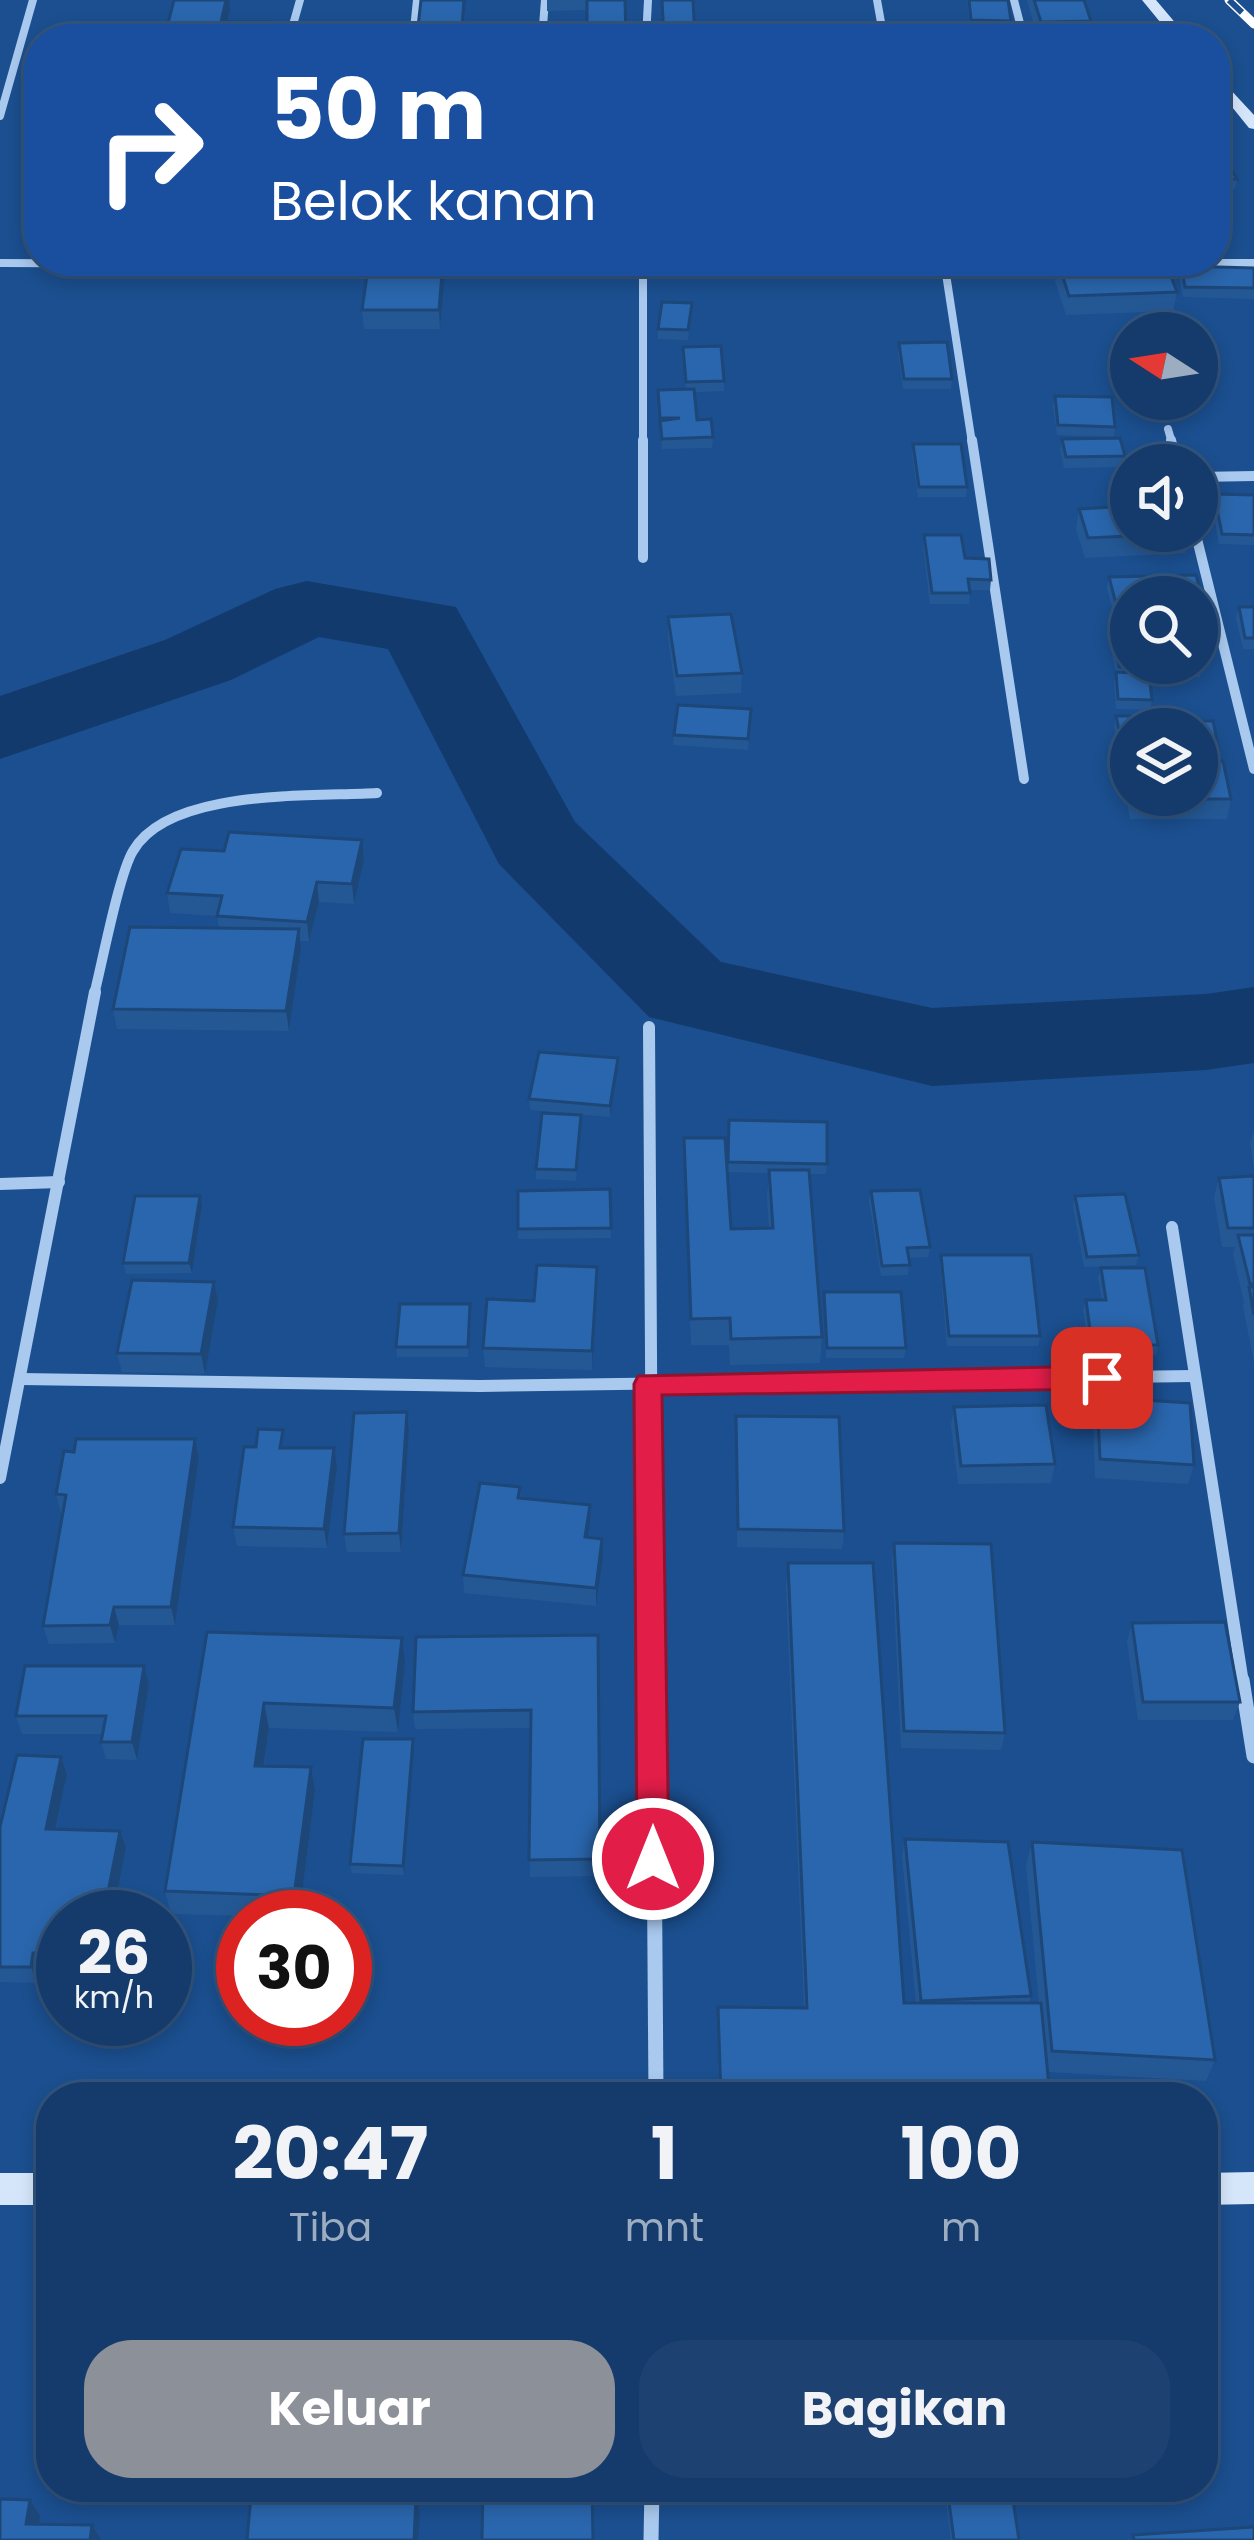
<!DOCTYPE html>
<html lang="id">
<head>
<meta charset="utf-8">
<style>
	:root { --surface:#143b6b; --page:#1d4271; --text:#f1f3f6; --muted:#9dadc1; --line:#33557e; --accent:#8c9099 }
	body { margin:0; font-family:Poppins,sans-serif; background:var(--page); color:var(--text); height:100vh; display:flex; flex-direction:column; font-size:45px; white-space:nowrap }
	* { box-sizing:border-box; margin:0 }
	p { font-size:39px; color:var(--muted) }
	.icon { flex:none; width:66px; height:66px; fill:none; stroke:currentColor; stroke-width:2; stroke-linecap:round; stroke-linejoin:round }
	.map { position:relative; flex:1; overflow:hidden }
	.details { position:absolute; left:36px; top:2082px; width:1182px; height:420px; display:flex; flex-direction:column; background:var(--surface); border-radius:48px; box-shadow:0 6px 18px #0003,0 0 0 3px var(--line) }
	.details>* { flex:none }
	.guide { position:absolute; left:24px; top:24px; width:1206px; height:252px; border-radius:48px; box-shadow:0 6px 18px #0003,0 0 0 3px var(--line); background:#1a4fa0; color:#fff; overflow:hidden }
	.needle { width:78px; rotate:282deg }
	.controls { position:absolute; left:1110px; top:312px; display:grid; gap:24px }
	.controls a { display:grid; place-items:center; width:108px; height:108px; border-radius:50%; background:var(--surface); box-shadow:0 6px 18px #0003,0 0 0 3px var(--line); font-size:60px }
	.speed { position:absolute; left:36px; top:1890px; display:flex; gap:24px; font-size:60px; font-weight:700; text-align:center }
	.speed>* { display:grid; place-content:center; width:156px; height:156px; border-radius:50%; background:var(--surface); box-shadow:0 6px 18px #0003,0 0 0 3px var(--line); line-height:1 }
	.speed small { font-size:30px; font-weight:400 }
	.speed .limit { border:18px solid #d22; background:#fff; color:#111 }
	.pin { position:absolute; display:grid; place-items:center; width:102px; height:102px; color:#fff; margin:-51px; border-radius:24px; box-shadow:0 6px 18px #0006 }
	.me { position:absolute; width:132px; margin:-66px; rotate:0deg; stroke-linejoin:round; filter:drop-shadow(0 0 9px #0008) }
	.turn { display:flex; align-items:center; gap:42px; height:252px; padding:0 48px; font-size:54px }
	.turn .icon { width:156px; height:156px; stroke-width:2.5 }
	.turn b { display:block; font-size:84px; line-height:102px }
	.eta { display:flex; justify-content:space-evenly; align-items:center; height:204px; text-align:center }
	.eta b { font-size:72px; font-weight:700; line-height:84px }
	.action { display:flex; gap:24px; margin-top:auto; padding:24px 48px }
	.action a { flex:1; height:138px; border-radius:48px; background:var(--accent); color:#fff; font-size:48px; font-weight:700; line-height:138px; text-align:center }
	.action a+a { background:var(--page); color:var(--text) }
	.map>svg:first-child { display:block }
</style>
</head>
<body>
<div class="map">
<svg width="1254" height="2540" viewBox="0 0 1254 2540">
	<rect width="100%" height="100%" fill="#1b4f8f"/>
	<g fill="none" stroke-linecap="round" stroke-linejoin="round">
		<path fill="#123a6d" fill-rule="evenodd" d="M307 581 456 607 575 822 721 962 932 1008 1206 994 1254 987V1063L1206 1070 932 1086 649 1017 499 864 388 649 319 637 231 680 0 759V696L165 640 275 589Z"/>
		<g stroke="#a9c9ee" stroke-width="8">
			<path d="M877 0 884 39"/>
			<path d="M1014 0 1024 39"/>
			<path d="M289 39 300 0"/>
			<path d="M413 39 417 0"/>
			<path d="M542 39 545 0"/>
			<path d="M646 39 648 0"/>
			<path d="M0 116 33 0"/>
			<path d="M643 261V443"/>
			<path d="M944 261 972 443"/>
			<path d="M947 261 1073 263"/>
			<path d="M0 263 383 265"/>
			<path d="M1153 263H1254"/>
			<path d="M433 264 936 261"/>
			<path d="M1168 429 1172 443"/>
		</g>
		<g stroke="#a9c9ee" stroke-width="10">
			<path d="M643 440V558"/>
			<path d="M972 440 1024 779"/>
			<path d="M1171 440 1177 465"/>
			<path d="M1197 477 1254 476"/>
			<path d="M1195 531 1254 769"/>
			<path d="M94 995C102 964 119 874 133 851 169 788 313 797 377 793"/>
		</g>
		<g stroke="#a9c9ee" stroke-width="12">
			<path d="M649 1027 653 1683"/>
			<path d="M0 1184 59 1182"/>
			<path d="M1172 1227 1243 1683"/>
			<path d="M21 1379 480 1386 1193 1376"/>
			<path d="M0 1478 95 992"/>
		</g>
		<g stroke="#a9c9ee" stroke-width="15">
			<path d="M653 1680 656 2097"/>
			<path d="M1242 1680 1254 1756"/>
			<path d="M651 2540 652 2487"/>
		</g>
		<g fill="#d6e6fa" fill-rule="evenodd">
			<path d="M1142 0H1156L1189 39H1174Z"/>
			<path d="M1215 73 1254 115V129L1249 128 1215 86Z"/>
			<path d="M1254 2172V2204L1203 2205V2173Z"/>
			<rect x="0" y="2173" width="51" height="32"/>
		</g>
		<g stroke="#fff" stroke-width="9">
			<path id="rail" d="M1229 0 1254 24"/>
		</g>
		<use href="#rail" stroke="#1b4f8f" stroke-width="6" stroke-dasharray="18" stroke-linecap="butt"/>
	</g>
	<g fill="#245895">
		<path d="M466 0 463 39H419L418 27Z"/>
		<path d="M547 0H625L587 10 547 11Z"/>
		<path d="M967 0H1008L1011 21 1010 30H970Z"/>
		<path d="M1027 0H1084L1091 21 1090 26 1116 39H1033L1035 29Z"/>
		<path d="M1215 153 1237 179 1235 189 1215 190Z"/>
		<path d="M369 261H445L440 329H364L362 310Z"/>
		<path d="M1058 262 1177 292 1173 311 1066 315 1055 281Z"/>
		<path d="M1181 266 1254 268V299L1183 297 1179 276Z"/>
		<path d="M692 303 688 340 658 339V329Z"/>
		<path d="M899 343 952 379 951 389H903L898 353Z"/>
		<path d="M683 347 724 381V391L695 392 697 420 713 437 712 448 662 449 658 390H686Z"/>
		<path d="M1055 396 1115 427 1114 437 1057 435 1053 406Z"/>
		<path d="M1062 439 1125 456 1123 467 1064 468 1060 450Z"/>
		<path d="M913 444 967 487 966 497H918L912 454Z"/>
		<path d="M1214 494 1254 495V545L1219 544 1212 504Z"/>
		<path d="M1079 509 1189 533 1185 553 1085 558 1076 529Z"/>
		<path d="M924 535 965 558 991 580 990 590H970L969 604H930L923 546Z"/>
		<path d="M1196 575 1202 598 1200 609H1197V597H1131V610L1113 611 1107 588 1109 577Z"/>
		<path d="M1239 607H1254V649H1243L1236 618Z"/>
		<path d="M668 617 742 673 741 693 676 696 668 637Z"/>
		<path d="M1113 637 1202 666 1200 677H1150L1152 700 1150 710 1116 709 1114 683 1116 673 1111 647Z"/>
		<path d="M751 709 748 750 673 745 674 735Z"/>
		<path d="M1116 716 1131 729V760H1121L1114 727Z"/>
		<path d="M1167 721H1213L1219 750 1217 761H1197V729H1165Z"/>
		<path d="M1127 761H1131V795H1197L1231 799 1227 819H1130L1123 781Z"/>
		<path d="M362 840 364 860 354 904 319 902 309 941H300L301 949 289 1031 117 1029 113 1009 219 928 217 916 170 913 167 893 224 851Z"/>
		<path d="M618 1069 610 1117 530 1110 529 1099Z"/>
		<path d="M581 1115 576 1181 536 1179V1169Z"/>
		<path d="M729 1120 827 1164 826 1174H809L822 1337 820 1363 730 1365 729 1345H691L684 1138 731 1229 769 1228 767 1197 769 1173 728 1172Z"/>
		<path d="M1253 1133H1254V1169L1250 1143Z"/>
		<path d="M1254 1176V1363L1243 1306 1244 1302 1233 1254 1235 1247H1222L1214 1197 1219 1178Z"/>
		<path d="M610 1189 611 1238 518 1239V1191Z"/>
		<path d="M871 1191 930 1247 928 1257 909 1258 908 1275 881 1276 869 1201Z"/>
		<path d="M1075 1196 1139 1255 1136 1265 1084 1267 1073 1206Z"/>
		<path d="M202 1206 192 1273 126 1274 123 1263Z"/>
		<path d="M941 1255 1040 1336 1038 1346H947L940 1265Z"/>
		<path d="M1101 1268 1158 1345 1156 1355H1090L1083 1310 1086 1300H1102L1098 1278Z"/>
		<path d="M214 1282 218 1301 205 1374 122 1372 117 1353Z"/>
		<path d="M597 1287 592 1370 485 1367 483 1348 534 1301Z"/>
		<path d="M824 1292 906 1348 904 1358H826Z"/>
		<path d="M470 1304 468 1357H397L396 1347Z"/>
		<path d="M1097 1397 1194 1465 1188 1484 1095 1478 1093 1416Z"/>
		<path d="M954 1407 1055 1464 1051 1483 958 1484 951 1425Z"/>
		<path d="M407 1412 409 1431 401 1552H347L344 1534Z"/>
		<path d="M736 1416 844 1531 842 1549 737 1547Z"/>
		<path d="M195 1439 199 1457 175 1625H119L115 1643 49 1644 43 1626 63 1513H61L56 1494 74 1452Z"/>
		<path d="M286 1448 337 1467 327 1548 237 1546 233 1527Z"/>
		<path d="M520 1487 521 1499 590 1505 588 1538 602 1539 603 1558 596 1606 464 1593 463 1575Z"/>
		<path d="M894 1543 1005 1733 1001 1750 901 1748 892 1561Z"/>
		<path d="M788 1563 904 2003H916L902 1856 905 1839 1031 1996 1029 2003H1039L1026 1865 1032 1842 1215 2060 1206 2081 1048 2072 1050 2097H719L718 2007H804L786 1588Z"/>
		<path d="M1132 1623 1240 1702 1233 1720H1138L1127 1641Z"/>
		<path d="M207 1632 405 1663 398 1732 269 1728 264 1766 311 1767 315 1791 299 1917 171 1914 165 1891Z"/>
		<path d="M598 1635 600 1876 530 1877V1728L415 1729 413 1712Z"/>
		<path d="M144 1666 149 1684 137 1760 106 1759 101 1742 102 1734H22L16 1716Z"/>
		<path d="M414 1749 404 1875 352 1873 350 1864Z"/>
		<path d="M61 1757 67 1774 56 1829 126 1848 113 1914H94V1917H63V1970H40L37 1983 0 1982V1827Z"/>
		<path d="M944 2487H1011L1019 2540H951Z"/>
	</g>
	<g fill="#1d4779">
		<path d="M226 0H229L230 9 223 39 221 22Z"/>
		<path d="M464 0H466L462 39V27Z"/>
		<path d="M443 261H445V270L440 329 439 310Z"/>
		<path d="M362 840 364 860 354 904 352 884Z"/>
		<path d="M317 882 319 902 309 941 307 922Z"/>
		<path d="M299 929 301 949 289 1031 286 1011Z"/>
		<path d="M618 1058V1069L610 1117V1106Z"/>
		<path d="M200 1196 202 1206 192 1273 189 1263Z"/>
		<path d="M597 1267V1287L592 1370V1351Z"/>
		<path d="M214 1282 218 1301 205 1374 201 1354Z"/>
		<path d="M407 1412 409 1431 401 1552 399 1533Z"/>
		<path d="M195 1439 199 1457 175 1625 171 1607Z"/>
		<path d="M334 1448 337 1467 327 1548 324 1529Z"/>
		<path d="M590 1505V1523L585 1556V1537Z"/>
		<path d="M602 1539 603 1558 596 1606V1588Z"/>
		<path d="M114 1607 119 1625 115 1643 110 1625Z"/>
		<path d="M402 1638 405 1663 398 1732 394 1708Z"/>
		<path d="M144 1666 149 1684 137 1760 132 1742Z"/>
		<path d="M264 1703 269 1728 260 1789 255 1766Z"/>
		<path d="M413 1739 414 1749 404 1875 403 1866Z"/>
		<path d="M61 1757 67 1774 52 1845 46 1829Z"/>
		<path d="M311 1767 315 1791 299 1917 294 1896Z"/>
		<path d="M120 1831 126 1848 113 1914 107 1897Z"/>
		<path d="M89 1897 94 1914V1917H85Z"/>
		<path d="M33 1953 40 1970 37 1983 31 1967Z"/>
		<path d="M416 2497 420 2513 418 2540H414Z"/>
		<path d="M30 2500 40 2516 37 2539 26 2524Z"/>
		<path d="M92 2525 101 2540H90Z"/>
	</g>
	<g fill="#2a66ad" stroke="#1d4779" stroke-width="3">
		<path d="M174 0H226L221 22H270L267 39H164Z"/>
		<path d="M421 0H464L462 27H418Z"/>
		<path d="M587 0H625L626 39H587Z"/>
		<path d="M662 0H693L695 39H664Z"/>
		<path d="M969 0H1008L1011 21 971 20Z"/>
		<path d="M1034 0H1084L1091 21 1041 22Z"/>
		<path d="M1110 25 1116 39H1038L1034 29Z"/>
		<path d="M1215 153H1222L1237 179 1215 180Z"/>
		<path d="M369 261H443L439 310H362Z"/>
		<path d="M1165 261 1177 292 1069 296 1058 262Z"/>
		<path d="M1181 266 1254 268V288L1185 287Z"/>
		<path d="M662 302 692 303 688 330 658 329Z"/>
		<path d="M947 342 952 379H904L899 343Z"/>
		<path d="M721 346 724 381 686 382 683 347Z"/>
		<path d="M694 389 697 420 711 419 713 437 662 439 660 421 680 418H660L658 390Z"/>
		<path d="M1055 396 1112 397 1115 427 1058 425Z"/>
		<path d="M1120 438 1125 456 1066 457 1062 439Z"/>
		<path d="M913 444H961L967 487H919Z"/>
		<path d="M1214 494 1254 495V535L1222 534Z"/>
		<path d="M1131 506V531H1188L1189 533 1088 538 1079 509Z"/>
		<path d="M924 535H961L965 558 989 559 991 580 968 579 970 593H932Z"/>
		<path d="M1196 575 1202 598 1131 597V600H1115L1109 577Z"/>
		<path d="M1239 607H1254V638H1245Z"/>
		<path d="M731 614 742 673 677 676 668 617Z"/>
		<path d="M1113 637H1131V663H1197V647L1202 666 1119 667Z"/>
		<path d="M1116 672 1149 674 1152 700 1118 699Z"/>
		<path d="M678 705 751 709 748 739 674 735Z"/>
		<path d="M1116 716H1145L1147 729H1131V749H1123Z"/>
		<path d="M1167 721H1213L1219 750H1197V729H1168Z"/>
		<path d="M1197 761H1223L1231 799H1134V795H1197Z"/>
		<path d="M229 832 362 840 352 884 317 882 307 922 217 916 222 896 167 893 181 849 224 851Z"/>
		<path d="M130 927 299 929 286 1011 113 1009Z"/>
		<path d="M539 1052 618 1058 610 1106 529 1099Z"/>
		<path d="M542 1113 581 1115 576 1170 536 1169Z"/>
		<path d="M729 1120 827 1122V1164L728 1162Z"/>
		<path d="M684 1138H725L731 1229 773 1228 769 1170H809L822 1337 731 1339 730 1318 691 1319Z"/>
		<path d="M1254 1176V1228H1228L1219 1178Z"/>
		<path d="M610 1189 611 1228 518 1229V1191Z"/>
		<path d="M920 1190 930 1247 907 1248 910 1265 882 1266 871 1191Z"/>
		<path d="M1125 1194 1139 1255 1087 1257 1075 1196Z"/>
		<path d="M135 1196H200L189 1263H123Z"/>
		<path d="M1238 1235H1254V1284H1250Z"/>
		<path d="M941 1255H1031L1040 1336H949Z"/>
		<path d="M537 1265 597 1267 592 1351 483 1348 487 1299 534 1301Z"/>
		<path d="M1101 1268H1145L1158 1345H1092L1086 1300H1106Z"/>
		<path d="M132 1280 214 1282 201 1354 117 1353Z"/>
		<path d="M1249 1287H1254V1315Z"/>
		<path d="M824 1292H901L906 1348H827Z"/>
		<path d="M400 1304H470L468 1347H396Z"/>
		<path d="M1097 1397 1190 1403 1194 1465 1100 1459Z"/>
		<path d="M1046 1405 1055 1464 961 1466 954 1407Z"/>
		<path d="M407 1412 399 1533 344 1534 354 1413Z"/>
		<path d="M736 1416 839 1417 844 1531 738 1529Z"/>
		<path d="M258 1429 283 1430 280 1448H334L324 1529 233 1527 244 1447H256Z"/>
		<path d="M76 1439H195L171 1607H114L110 1625 43 1626 66 1495 56 1494 64 1451 74 1452Z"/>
		<path d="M480 1483 520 1487 518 1498 590 1505 585 1537 602 1539 596 1588 463 1575Z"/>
		<path d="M894 1543 991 1544 1005 1733 904 1731Z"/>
		<path d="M788 1563H873L904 2003H1041L1050 2097H721L718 2007 807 2008Z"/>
		<path d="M1225 1622 1240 1702H1143L1132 1623Z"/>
		<path d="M207 1632 402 1638 394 1708 264 1703 255 1766 311 1767 294 1896 165 1891Z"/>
		<path d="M598 1635 600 1859 529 1860 531 1710 413 1712 416 1637Z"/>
		<path d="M25 1666H144L132 1742H101L106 1716H16Z"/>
		<path d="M363 1739H413L403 1866 350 1864Z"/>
		<path d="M17 1755 61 1757 46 1829 120 1831 107 1897H89L85 1917H63V1954L33 1953 31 1967H0V1827Z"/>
		<path d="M905 1839 1008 1842 1031 1996 921 2001Z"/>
		<path d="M1032 1842 1182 1850 1215 2060 1052 2051Z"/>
		<path d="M483 2487H592L593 2540H482Z"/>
		<path d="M947 2487H1011L1019 2540H954Z"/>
		<path d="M251 2496 416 2497 414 2540H247Z"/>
		<path d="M0 2499 30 2500 26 2524 92 2525 90 2540H0Z"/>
		<path d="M1254 2527V2540H1134L1133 2535Z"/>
	</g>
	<path fill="#e11d48" stroke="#92132f" stroke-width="3" d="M1102 1366 1112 1370 1117 1378 1112 1386 1102 1389 662 1395 669 1859 665 1870 653 1874 642 1870 637 1859 634 1384 638 1376Z"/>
</svg>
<div class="controls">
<a><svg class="needle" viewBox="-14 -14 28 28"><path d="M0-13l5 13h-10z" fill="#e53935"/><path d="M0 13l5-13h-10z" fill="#9dadc1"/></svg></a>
<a><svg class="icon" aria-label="sound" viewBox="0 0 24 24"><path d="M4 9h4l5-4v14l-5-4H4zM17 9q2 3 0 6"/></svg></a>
<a><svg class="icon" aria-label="search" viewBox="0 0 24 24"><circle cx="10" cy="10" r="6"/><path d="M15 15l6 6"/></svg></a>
<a><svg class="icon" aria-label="layers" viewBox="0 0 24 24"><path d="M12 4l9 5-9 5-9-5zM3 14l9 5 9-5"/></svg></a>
</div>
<div class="speed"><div>26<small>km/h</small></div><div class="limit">30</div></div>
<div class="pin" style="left:1102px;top:1378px;background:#d93025"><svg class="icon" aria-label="arrive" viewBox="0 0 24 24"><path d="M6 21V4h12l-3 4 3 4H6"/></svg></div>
<svg class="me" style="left:653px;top:1859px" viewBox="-20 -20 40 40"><circle r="17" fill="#e11d48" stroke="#fff" stroke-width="3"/><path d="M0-11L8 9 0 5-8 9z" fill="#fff"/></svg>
<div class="guide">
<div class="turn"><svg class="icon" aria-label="right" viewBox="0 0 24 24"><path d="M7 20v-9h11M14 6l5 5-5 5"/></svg><div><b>50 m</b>Belok kanan</div></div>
</div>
<section class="details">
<div class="eta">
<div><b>20:47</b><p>Tiba</p></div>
<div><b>1</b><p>mnt</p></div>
<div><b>100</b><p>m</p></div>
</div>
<div class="action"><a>Keluar</a><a>Bagikan</a></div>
</section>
</div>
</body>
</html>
